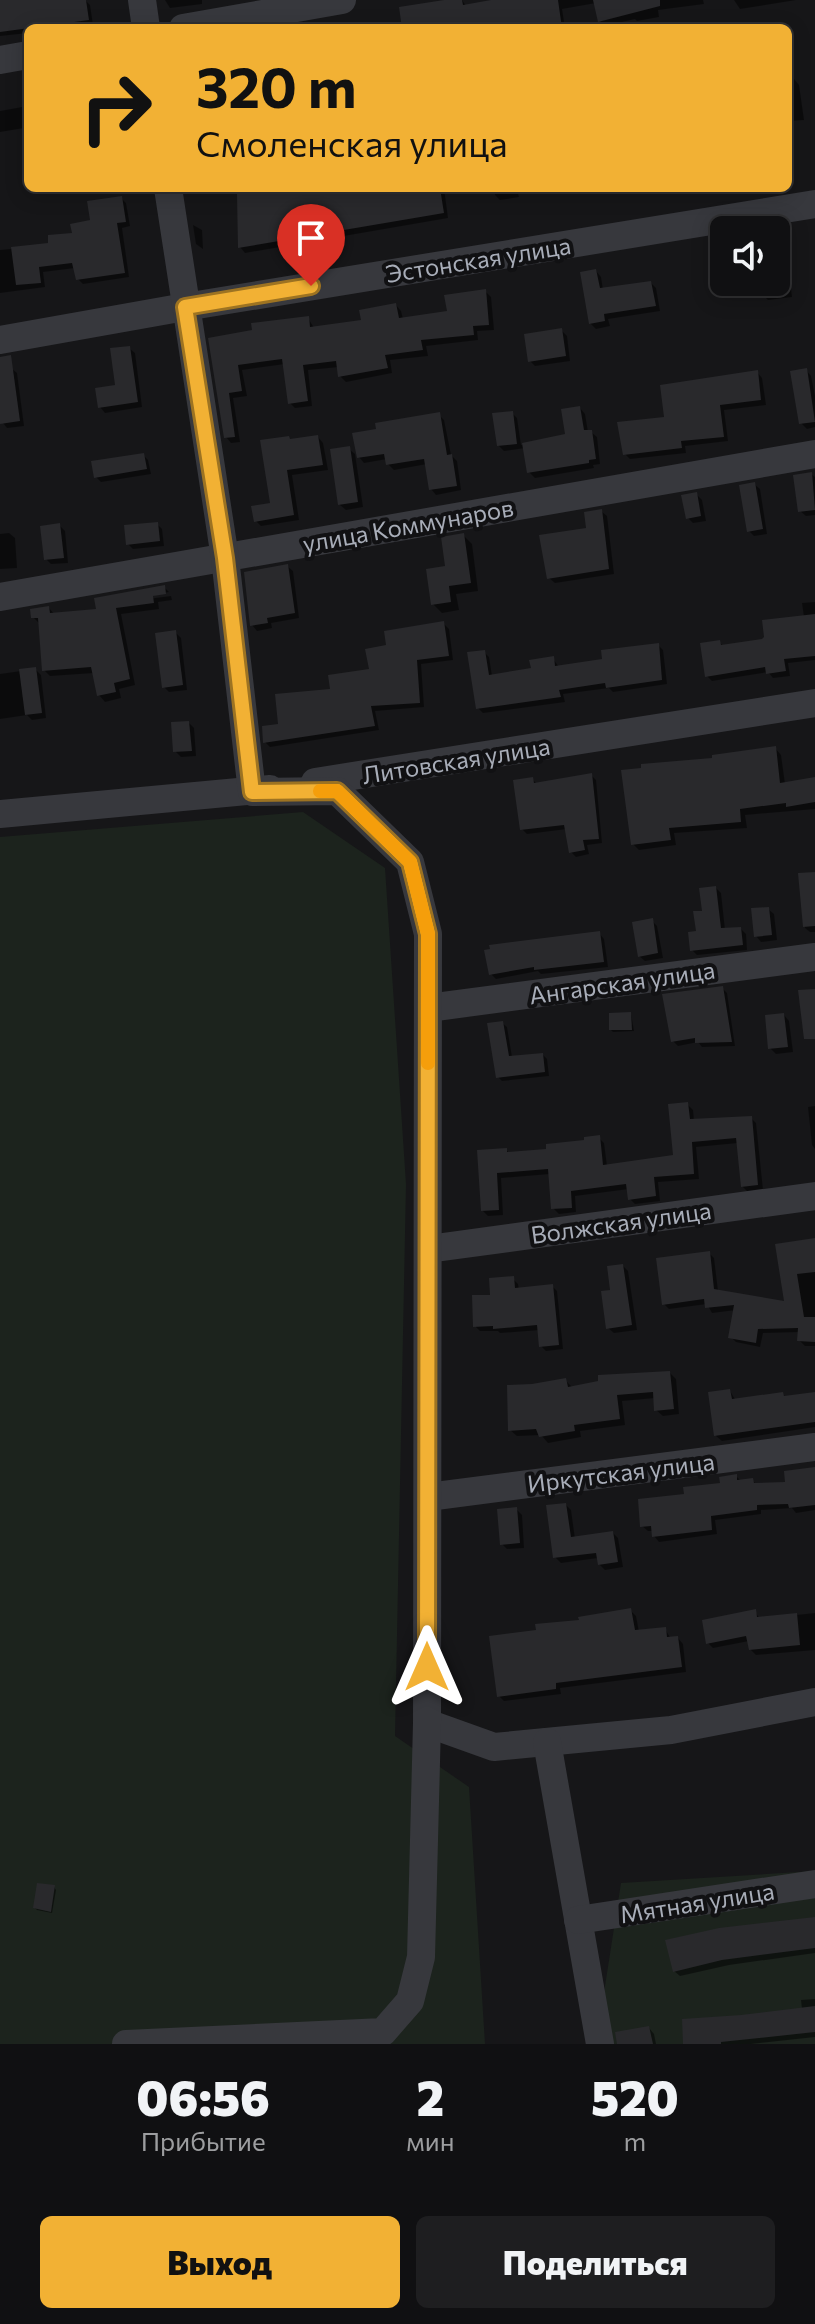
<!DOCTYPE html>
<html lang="ru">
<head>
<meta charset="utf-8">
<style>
	:root { --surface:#101012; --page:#1e1e20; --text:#f1f3f6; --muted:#9c9d9f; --line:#303032; --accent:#f2b134 }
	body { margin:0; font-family:Commissioner,sans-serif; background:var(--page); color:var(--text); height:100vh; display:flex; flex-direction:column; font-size:30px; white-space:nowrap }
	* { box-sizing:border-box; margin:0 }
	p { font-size:26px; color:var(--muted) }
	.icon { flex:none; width:44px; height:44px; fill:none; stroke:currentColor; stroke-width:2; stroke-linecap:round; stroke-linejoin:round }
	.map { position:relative; height:2044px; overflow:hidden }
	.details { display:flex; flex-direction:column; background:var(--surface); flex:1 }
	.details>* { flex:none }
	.top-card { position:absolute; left:24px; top:24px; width:768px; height:168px; border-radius:12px; box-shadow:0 4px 20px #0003,0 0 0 2px var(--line); background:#f2b134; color:#111; overflow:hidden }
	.fabs { position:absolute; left:710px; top:216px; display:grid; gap:16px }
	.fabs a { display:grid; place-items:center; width:80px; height:80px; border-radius:12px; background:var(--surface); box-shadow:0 4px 20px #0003,0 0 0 2px var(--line); font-size:40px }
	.pin { position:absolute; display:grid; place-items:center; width:68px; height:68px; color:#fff; margin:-82px -34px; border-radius:50% 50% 50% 0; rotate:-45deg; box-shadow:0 0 8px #0007 }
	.pin .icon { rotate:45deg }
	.me { position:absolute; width:88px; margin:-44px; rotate:0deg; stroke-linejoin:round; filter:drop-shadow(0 0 6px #0008) }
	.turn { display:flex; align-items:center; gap:28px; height:168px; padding:0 40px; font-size:36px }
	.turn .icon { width:104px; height:104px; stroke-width:2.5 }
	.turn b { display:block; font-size:56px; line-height:68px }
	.eta { display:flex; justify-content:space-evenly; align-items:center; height:136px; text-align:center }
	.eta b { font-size:48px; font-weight:800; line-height:56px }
	.primary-button { display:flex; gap:16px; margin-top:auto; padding:16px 40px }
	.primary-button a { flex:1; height:92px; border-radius:12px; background:var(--accent); color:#111; font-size:32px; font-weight:800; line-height:92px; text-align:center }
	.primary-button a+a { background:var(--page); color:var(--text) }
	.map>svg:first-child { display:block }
</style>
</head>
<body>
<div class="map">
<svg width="815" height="2044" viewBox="0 0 815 2044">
	<rect width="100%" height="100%" fill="#161618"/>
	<g fill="#1c231d">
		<path d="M303 812 385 868 406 1184 395 1736 469 1787 485 2044H0V837Z"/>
		<path d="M815 1871V2044H596L621 1883Z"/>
	</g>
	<g fill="#0007">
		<path d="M0 0H85L90 5 93 25 28 28V33L0 36Z"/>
		<path d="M165 0H202V4L170 8Z"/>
		<path d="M452 0H462L466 6 502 0H703L704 4 658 10 659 17 637 21 635 19 605 26 600 21 596 3 562 9 565 28H404Z"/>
		<path d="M734 0H796L740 9Z"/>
		<path d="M316 24 320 28H293Z"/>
		<path d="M794 79 799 85 804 120 788 121V80Z"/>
		<path d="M28 106V135L24 128 0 132V111Z"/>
		<path d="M275 188H444L448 218 245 253 240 247 276 193Z"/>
		<path d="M494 188H552L518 193 519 197 500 200 495 195Z"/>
		<path d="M554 188H586L557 192Z"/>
		<path d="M121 198 126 203 130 226 122 228 129 277 83 284 78 279 75 268 43 272 45 287 0 293V250L51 245 74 235Z"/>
		<path d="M193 225 202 230 203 249 196 244Z"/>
		<path d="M783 267 789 272 792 297 768 300 762 294 743 297 738 291 737 282H776V268Z"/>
		<path d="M596 271 601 277 603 290 651 283 656 288 660 311 608 319 610 326 596 329 590 323Z"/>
		<path d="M485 291 491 297 494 330 477 331 478 340 426 346 428 356 390 360 392 373 346 382 340 376 339 367 308 370 312 406 295 408 290 403 285 364 242 370 247 396 233 398 240 442 231 443 226 437 211 340 308 318 314 328 364 322 396 305 401 311 403 319 449 313Z"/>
		<path d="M561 330 567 336 570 361 535 366 530 361Z"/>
		<path d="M129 348 135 353 142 407 105 413 100 407 117 387Z"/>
		<path d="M11 368 17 373 24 426 7 428 0 419V369Z"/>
		<path d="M806 370 811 376 815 396V427L807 429 801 423Z"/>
		<path d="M757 372 762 378 766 405 724 410 728 441 685 446 686 453 630 459 625 454 666 418Z"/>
		<path d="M580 408 585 414 588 432H591L597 437 600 464 593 465 594 468 535 478 529 472 525 448 504 451 498 445 512 413 517 418 521 445 568 436Z"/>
		<path d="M439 415 444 420 451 455 457 461 461 490 436 495 431 489 427 464 394 470 388 464 387 459 364 463 359 457Z"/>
		<path d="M318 437 323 443 328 470 292 475 299 520 261 526 256 521 273 505 292 441Z"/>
		<path d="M349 449 355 454 363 507 346 510 340 505Z"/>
		<path d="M143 455 148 460 151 474 101 482 96 477Z"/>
		<path d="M811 474 815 477V515L806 516 800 511Z"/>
		<path d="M754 484 760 489 767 534 754 536 749 531Z"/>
		<path d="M696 494 702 500 706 521 693 523 688 518Z"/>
		<path d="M601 511 607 516 614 574 555 583 549 578Z"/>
		<path d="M157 524 162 529 164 546 133 549 128 544Z"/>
		<path d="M59 525 65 531 68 563 51 564 46 559Z"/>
		<path d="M9 533 15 538 17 568 0 569V534Z"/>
		<path d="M463 535 472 544 478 591 456 594 459 610 442 613 433 604Z"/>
		<path d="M287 566 293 571 299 618 271 623 272 628 257 631 252 625Z"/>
		<path d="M164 587 169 592 157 594 148 599 171 596 172 600 158 602 159 609 121 614 135 685 119 689 121 698 105 702 99 695 94 673 50 676 44 670 40 624 33 617 49 608 55 615 99 611Z"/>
		<path d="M815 602V660L788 663 790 676 773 678 768 672 712 681 707 676 719 642 723 646 763 641 804 617 802 603Z"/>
		<path d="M444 624 449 629 453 660 421 664 424 707 375 711 379 730 270 747 265 742 280 725 332 690 371 671 388 647Z"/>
		<path d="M175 632 181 638 187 690 169 692 164 687Z"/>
		<path d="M658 645 663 650 667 684 613 692 609 688 563 694 565 702 483 713 478 708 484 652 489 657 492 676 533 670 553 659 559 667 604 661Z"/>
		<path d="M35 669 41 675 46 718 32 720 27 715 0 719V674Z"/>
		<path d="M189 723 194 728 196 756 181 757 175 751Z"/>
		<path d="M775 748 781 755 785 784 815 780V809L745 815 747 828 674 833 676 845 639 850 633 844 714 759Z"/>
		<path d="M591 775 596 780 602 843 587 845 589 854 576 857 571 852 567 829 527 834 522 829 532 779 537 784Z"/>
		<path d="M815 874V932H810L805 928 800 875Z"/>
		<path d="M716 888 721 893 725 930 741 929 746 934 747 950 697 955 692 950Z"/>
		<path d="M768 909 774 914 777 940 761 942 756 936Z"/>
		<path d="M652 921 657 926 663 958 645 961 639 956Z"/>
		<path d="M599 933 604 939 608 967 541 974 538 971 496 979 491 974Z"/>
		<path d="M722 988 727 993 735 1046 702 1047 698 1042 678 1046 673 1041Z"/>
		<path d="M631 1014 634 1031 613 1032 611 1030Z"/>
		<path d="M784 1015 789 1021 793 1052 776 1054 770 1048Z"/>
		<path d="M502 1023 507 1027 512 1057 543 1055 547 1059 549 1076 502 1081 498 1077Z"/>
		<path d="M687 1104 693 1110 694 1121 751 1118 756 1123 763 1190 748 1192 742 1186 738 1143 696 1147 699 1179 658 1182 660 1201 635 1204 630 1199 629 1189 575 1196 576 1212 559 1214 553 1208 550 1174 501 1178 503 1215 488 1216 482 1210 479 1152 506 1150 511 1154 548 1151 599 1138 604 1143 607 1166 675 1157Z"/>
		<path d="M815 1106V1149L812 1145 808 1107Z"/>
		<path d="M815 1240V1346H805L799 1340 800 1332 763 1333 760 1347 736 1342 731 1337 736 1310 712 1313 707 1304 669 1309 664 1304 709 1253 714 1258 718 1291 786 1304 777 1246Z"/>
		<path d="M623 1266 628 1271 637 1330 614 1333 608 1328 613 1292Z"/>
		<path d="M513 1279 518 1284 519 1290 552 1286 557 1291 563 1349 546 1351 541 1346 540 1330 500 1333 498 1331H480L475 1326Z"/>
		<path d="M670 1373 676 1379 679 1414 663 1416 656 1410 655 1398 622 1401 625 1425 580 1431 581 1437 548 1443 541 1435 517 1436 510 1430 533 1386 565 1380 572 1387Z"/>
		<path d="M730 1391 736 1401 782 1394 786 1397 815 1394V1427L722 1441 716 1436Z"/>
		<path d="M815 1468V1510L796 1513 792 1508 761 1510V1514L715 1520 717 1534 659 1542 654 1536 653 1531H648L642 1526 686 1495 722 1485 736 1476 741 1481 752 1480 757 1485 788 1483Z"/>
		<path d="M566 1505 571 1510 575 1539 613 1533 618 1538 623 1567 605 1570 599 1564 598 1558 561 1563 555 1557Z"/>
		<path d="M516 1509 522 1515 524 1548 507 1549 502 1544Z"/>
		<path d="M631 1611 636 1616 639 1632 665 1629 671 1639 678 1638 683 1644 686 1672 560 1688 561 1694 504 1701 499 1696 581 1622Z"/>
		<path d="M755 1612 760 1619 815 1613V1650L756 1655 750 1649 749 1641 713 1648 708 1643Z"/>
		<path d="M54 1887 56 1890 52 1913 37 1910 35 1908Z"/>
		<path d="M815 1919V1953L729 1965 680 1976 674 1971Z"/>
		<path d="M815 1999V2037L751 2044H685L741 2017 802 2009 801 2000Z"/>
		<path d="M649 2028 654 2034 656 2044H618Z"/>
	</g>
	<g fill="#29292c">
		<path d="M0 0H86L89 20 0 32Z"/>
		<path d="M444 0H462L463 5 491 0H558L562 28H402L399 7Z"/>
		<path d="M593 0H660V6L598 22Z"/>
		<path d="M273 188H440L444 213 238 248 237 194 274 191Z"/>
		<path d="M122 196 126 222 117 223 125 273 76 280 72 263 39 267 41 283 16 285 11 247 48 243V235L72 233 70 224 90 220 87 201Z"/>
		<path d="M596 269 600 288 651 281 656 306 604 314 605 321 589 324 580 272Z"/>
		<path d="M486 289 489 325 473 326 474 335 421 340 423 350 385 355 388 368 338 377 336 361 303 365 308 401 288 404 282 359 238 365 242 391 229 393 235 437 224 438 208 338 252 330 251 323 309 316 310 327 361 320 359 310 396 303 399 318 447 311 444 295Z"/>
		<path d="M562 328 566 356 528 362 524 334Z"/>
		<path d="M130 346 138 402 98 408 95 388 115 385 110 348Z"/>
		<path d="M11 355 20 421 0 424V357Z"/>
		<path d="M807 368 815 422 799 424 790 371Z"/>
		<path d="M758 370 761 400 720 405 724 437 681 441 682 448 623 455 617 422 664 417 660 385Z"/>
		<path d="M580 406 584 430H592L596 459 589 460V463L527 473 522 443 565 434 561 409Z"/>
		<path d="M513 411 517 444 497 446 492 413Z"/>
		<path d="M440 412 447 455 452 454 457 486 429 490 424 459 386 465 384 454 357 458 352 433 376 429 375 423Z"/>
		<path d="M318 435 323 465 287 470 294 515 254 522 251 506 270 503 260 440 289 436 290 439Z"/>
		<path d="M350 446 358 502 338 505 330 449Z"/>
		<path d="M144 453 147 469 94 478 91 461Z"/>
		<path d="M812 472 815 510 798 512 793 475Z"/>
		<path d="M755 482 763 529 747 532 739 485Z"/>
		<path d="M697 492 701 516 686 519 681 495Z"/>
		<path d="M602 509 609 569 547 579 539 535 586 528 584 512Z"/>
		<path d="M158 522 160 541 126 545 124 525Z"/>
		<path d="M60 523 64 558 44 560 40 526Z"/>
		<path d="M464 533 471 583 449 586 451 602 431 605 426 569 445 566 441 537Z"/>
		<path d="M288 564 295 613 267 618 268 623 250 626 244 572Z"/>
		<path d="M165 585 166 594 153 596 154 603 116 608 130 679 114 683 116 692 97 696 91 667 42 671 38 618H31L30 609 49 606 50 613 96 609 94 598Z"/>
		<path d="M815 614V656L784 659 786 671 766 674 765 667 705 677 700 643 720 640 721 645 762 639 764 637 762 620Z"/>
		<path d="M444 621 449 656 417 660 420 703 371 706 375 726 263 743 262 726 278 724 275 694 330 689 328 675 369 669 365 649 386 645 384 631Z"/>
		<path d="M176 630 183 685 162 688 155 633Z"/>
		<path d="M659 643 662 680 606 688 605 683 559 690 561 697 476 709 467 652 485 650 489 675 531 668 529 660 554 656 555 666 602 659 601 650Z"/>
		<path d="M36 667 42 713 25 715 19 669Z"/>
		<path d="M189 721 192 751 173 752 171 722Z"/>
		<path d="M776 746 780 783 815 777V802L786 807V803L740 809 741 822 669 828 671 840 631 845 621 770 641 768V764L712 758V755Z"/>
		<path d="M592 773 599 839 583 840 585 850 569 853 564 825 520 830 513 780 533 777 534 783Z"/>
		<path d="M815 872V926L803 927 798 873Z"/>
		<path d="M716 886 721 928 741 927 743 945 690 951 688 932 696 931 693 911H702L699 888Z"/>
		<path d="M769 907 772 935 754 937 751 908Z"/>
		<path d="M653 918 658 953 638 957 632 922Z"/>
		<path d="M600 931 604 962 534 970V967L489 975 484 950 490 949 489 945Z"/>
		<path d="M723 986 732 1042 695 1043V1038L671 1042 662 994Z"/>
		<path d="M815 989V1039H804L798 990Z"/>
		<path d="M631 1012 632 1030H609V1013Z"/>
		<path d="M784 1013 788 1047 768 1049 765 1015Z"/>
		<path d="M503 1021 509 1056 543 1053 545 1072 496 1078 487 1023Z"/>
		<path d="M688 1102 690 1119 752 1116 758 1185 741 1187 736 1138 692 1142 694 1174 654 1177 656 1196 628 1200 626 1184 571 1191 572 1208 551 1209 548 1169 497 1173 499 1210 481 1211 477 1150 507 1148V1152L546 1149V1144L584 1140V1137L600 1135 603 1165 673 1155 668 1104Z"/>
		<path d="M815 1238V1272L797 1274 804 1317H815V1342L797 1341 798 1328 758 1329 756 1343 728 1338 734 1305 705 1308 704 1299 662 1305 656 1258 710 1251 714 1289 784 1301 775 1244Z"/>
		<path d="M623 1264 632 1325 606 1329 601 1291 610 1290 607 1266Z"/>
		<path d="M514 1276 515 1288 553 1284 559 1345 539 1347 537 1325 493 1329V1326L473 1327 472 1295H490L489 1278Z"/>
		<path d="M670 1371 674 1409 654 1411 653 1392 617 1395 620 1419 574 1425 575 1431 539 1437 536 1429 508 1431 507 1385 532 1384 566 1378 568 1387 598 1381V1375Z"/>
		<path d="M730 1389 732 1399 783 1392 784 1396 815 1392V1422L714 1436 708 1392Z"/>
		<path d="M815 1467V1505L789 1508 788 1504 757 1505V1510L711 1516 712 1530 652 1537 651 1526 640 1527 638 1499 684 1494 683 1487 720 1483 719 1477 737 1474V1480L753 1478 754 1483 785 1482 784 1471Z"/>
		<path d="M566 1503 571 1537 613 1531 618 1562 598 1565 596 1553 553 1558 546 1505Z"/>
		<path d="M517 1507 520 1543 500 1545 497 1509Z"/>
		<path d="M631 1608 635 1630 666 1627 667 1637 678 1636 682 1667 556 1683V1689L497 1697 489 1636 536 1630 535 1624 579 1620 578 1617Z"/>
		<path d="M756 1609 757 1617 797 1613 800 1645 749 1650 746 1636 706 1644 702 1620Z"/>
		<path d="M37 1883 55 1885 51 1912 33 1908Z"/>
		<path d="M815 1917V1948L722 1960 673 1972 665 1940 719 1928Z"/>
		<path d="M815 2006V2032L721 2042V2044H683L682 2019 741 2015Z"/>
		<path d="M649 2026 653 2044H617L615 2032Z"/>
	</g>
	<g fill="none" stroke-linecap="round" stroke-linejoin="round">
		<g stroke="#37383d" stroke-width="28">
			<path d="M142 0 146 28"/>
			<path d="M183 28 342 0"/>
			<path d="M0 60 28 55"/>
			<path d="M0 340 185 307 815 204"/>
			<path d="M0 597 815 454"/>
			<path d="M315 782 815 703"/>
			<path d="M0 814 270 789"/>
			<path d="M428 1008 815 957"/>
			<path d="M428 1249 815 1196"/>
			<path d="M428 1497 815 1447"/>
			<path d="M427 1723 494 1747 671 1730 815 1702"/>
			<path d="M547 1742 600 2044"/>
			<path d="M578 1920 815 1884"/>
			<path d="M126 2044 383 2032 410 2001 421 1957 427 1723 428 934 410 862 337 791 252 792 225 558 168 188"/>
		</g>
	</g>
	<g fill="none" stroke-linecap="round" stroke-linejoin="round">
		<g stroke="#9d7322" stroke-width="20">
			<path id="route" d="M311 286 185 307 225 558 252 792 337 791 410 862 428 934 427 1667"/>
		</g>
		<use href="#route" stroke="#f2b134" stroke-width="14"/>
		<path stroke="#f59e0b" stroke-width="14" d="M320 791H337L410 862 428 934V1063"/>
	</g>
	<g text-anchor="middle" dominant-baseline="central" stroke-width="8" stroke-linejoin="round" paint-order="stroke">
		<g font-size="24" fill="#a8adb8" stroke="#111113">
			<text transform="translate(478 259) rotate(-9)">Эстонская улица</text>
			<text transform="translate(408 525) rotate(-10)">улица Коммунаров</text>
			<text transform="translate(456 760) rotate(-9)">Литовская улица</text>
			<text transform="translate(622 982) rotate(-8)">Ангарская улица</text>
			<text transform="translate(621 1222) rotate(-8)">Волжская улица</text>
			<text transform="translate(621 1472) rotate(-7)">Иркутская улица</text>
			<text transform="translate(697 1902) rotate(-9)">Мятная улица</text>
		</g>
	</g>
</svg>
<div class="fabs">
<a><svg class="icon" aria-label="sound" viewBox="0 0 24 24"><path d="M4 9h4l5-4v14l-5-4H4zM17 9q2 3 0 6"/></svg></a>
</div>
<div class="pin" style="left:311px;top:286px;background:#d93025"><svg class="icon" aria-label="arrive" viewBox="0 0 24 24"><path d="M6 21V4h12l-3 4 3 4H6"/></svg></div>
<svg class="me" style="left:427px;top:1667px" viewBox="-20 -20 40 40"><path d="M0-17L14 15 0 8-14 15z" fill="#f2b134" stroke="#fff" stroke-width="4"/></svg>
<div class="top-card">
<div class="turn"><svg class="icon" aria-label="right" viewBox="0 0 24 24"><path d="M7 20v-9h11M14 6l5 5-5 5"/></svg><div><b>320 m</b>Смоленская улица</div></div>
</div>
</div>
<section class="details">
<div class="eta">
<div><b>06:56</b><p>Прибытие</p></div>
<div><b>2</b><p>мин</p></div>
<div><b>520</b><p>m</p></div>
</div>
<div class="primary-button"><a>Выход</a><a>Поделиться</a></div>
</section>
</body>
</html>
